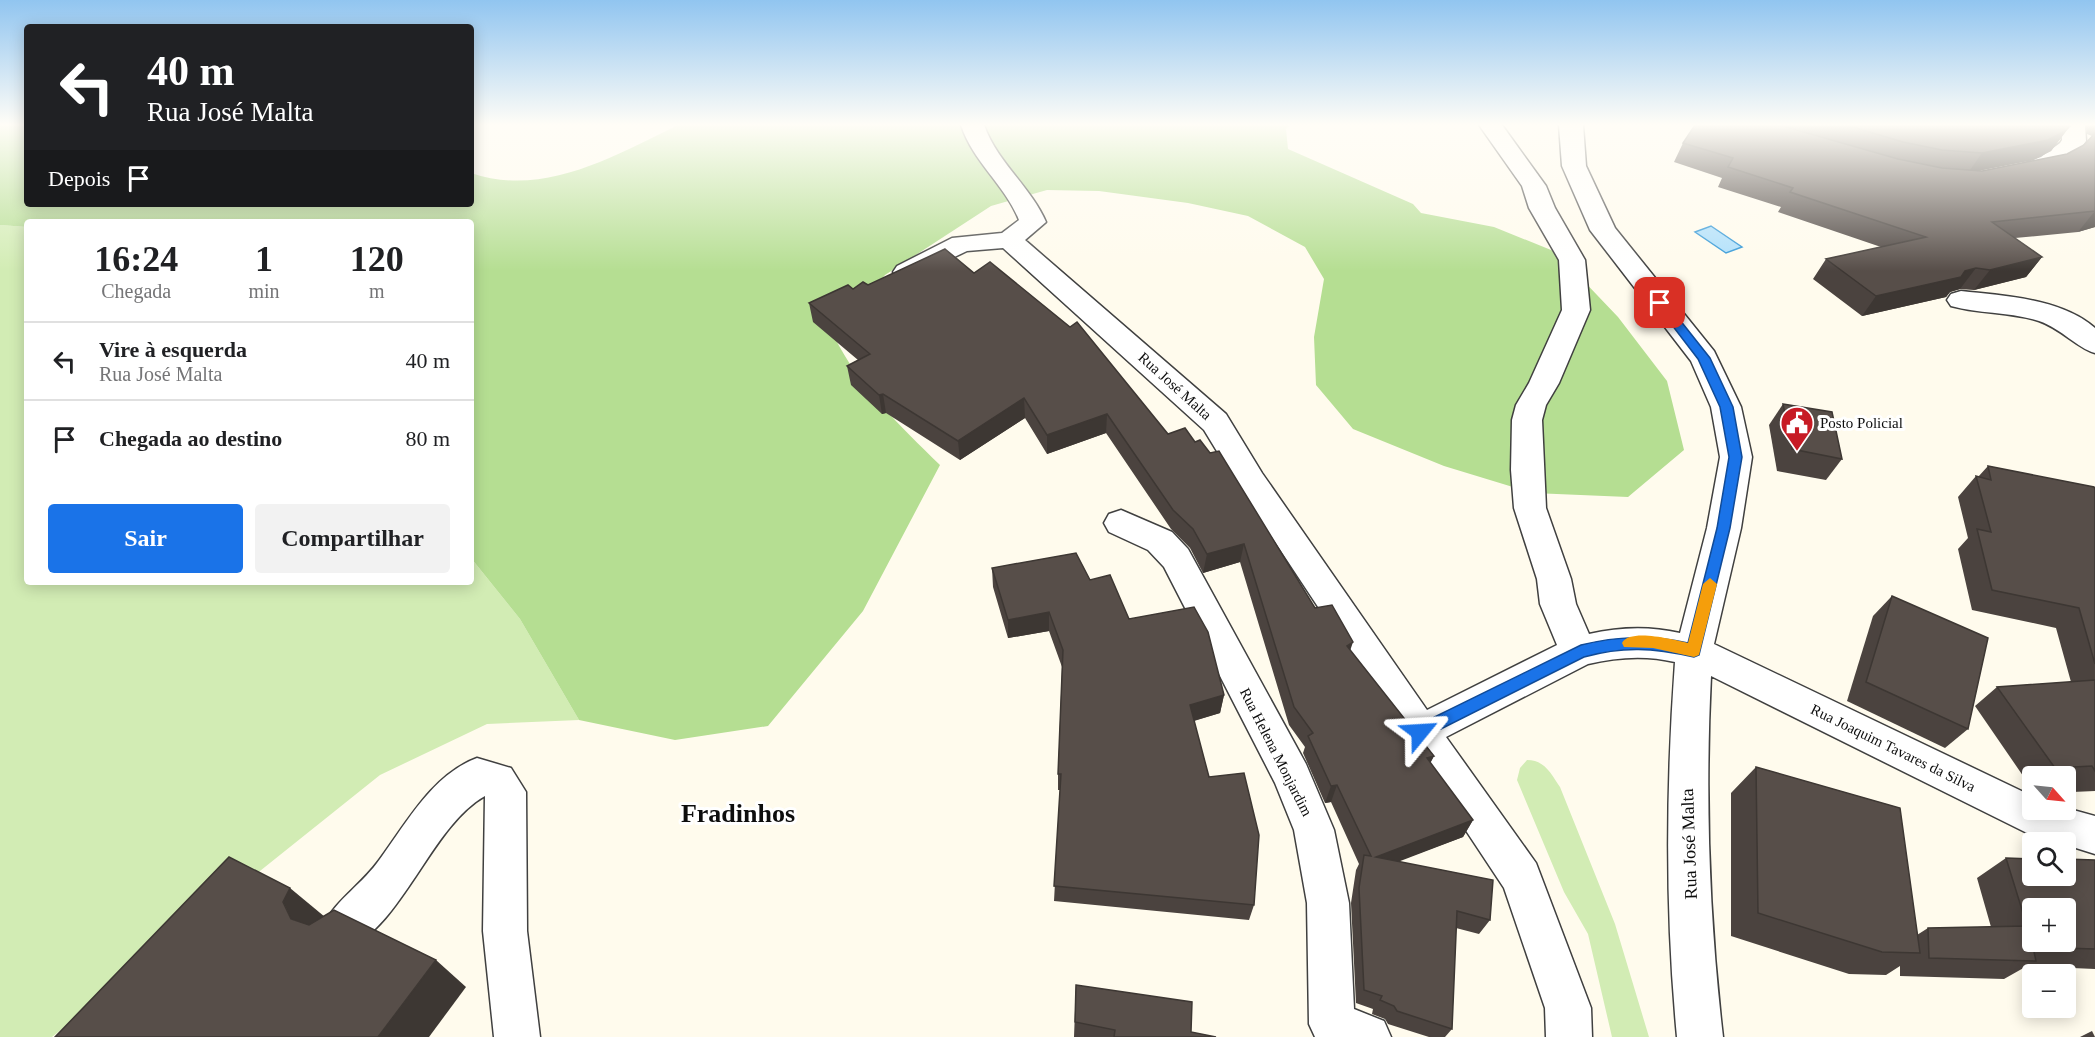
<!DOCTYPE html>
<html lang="pt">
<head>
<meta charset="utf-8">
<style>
	:root { --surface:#fff; --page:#f2f2f2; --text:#202124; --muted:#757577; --line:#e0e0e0; --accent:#1a73e8 }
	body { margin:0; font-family:Georgia,serif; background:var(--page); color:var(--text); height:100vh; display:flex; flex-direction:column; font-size:22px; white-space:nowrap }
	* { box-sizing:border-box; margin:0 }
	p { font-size:20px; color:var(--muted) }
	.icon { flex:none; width:33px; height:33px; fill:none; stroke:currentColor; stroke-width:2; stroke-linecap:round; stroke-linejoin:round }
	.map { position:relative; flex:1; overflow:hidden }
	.side { position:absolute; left:24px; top:219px; width:450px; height:366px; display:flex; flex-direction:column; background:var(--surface); border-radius:6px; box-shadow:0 3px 15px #0003 }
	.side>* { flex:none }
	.banner { position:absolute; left:24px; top:24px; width:450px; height:183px; border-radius:6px; box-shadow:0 3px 15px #0003; background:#202124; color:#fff; overflow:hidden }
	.needle { width:39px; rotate:117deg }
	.controls { position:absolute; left:2022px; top:766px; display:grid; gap:12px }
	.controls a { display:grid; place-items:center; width:54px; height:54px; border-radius:6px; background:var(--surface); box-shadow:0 3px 15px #0003; font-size:30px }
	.pin { position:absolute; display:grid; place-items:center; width:51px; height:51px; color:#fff; margin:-26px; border-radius:12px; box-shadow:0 3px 9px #0006 }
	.me { position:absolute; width:66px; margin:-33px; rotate:63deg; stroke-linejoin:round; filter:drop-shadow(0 0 4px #0008) }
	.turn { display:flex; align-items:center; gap:21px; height:126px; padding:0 24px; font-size:27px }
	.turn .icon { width:78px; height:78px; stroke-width:2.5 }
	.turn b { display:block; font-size:42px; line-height:51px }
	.then { display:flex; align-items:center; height:57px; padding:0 24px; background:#0003; gap:12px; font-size:22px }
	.eta { display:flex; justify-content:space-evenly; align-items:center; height:102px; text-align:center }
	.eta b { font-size:36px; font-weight:700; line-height:42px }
	.primary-button { display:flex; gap:12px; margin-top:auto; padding:12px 24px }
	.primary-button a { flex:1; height:69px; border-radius:6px; background:var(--accent); color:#fff; font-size:24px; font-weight:700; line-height:69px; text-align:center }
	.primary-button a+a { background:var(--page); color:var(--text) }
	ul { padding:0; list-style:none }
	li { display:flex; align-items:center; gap:18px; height:78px; padding:0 24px; border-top:2px solid var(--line) }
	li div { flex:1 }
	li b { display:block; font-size:22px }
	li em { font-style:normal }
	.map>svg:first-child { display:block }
</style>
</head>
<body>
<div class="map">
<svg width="2095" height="1037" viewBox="0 0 2095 1037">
	<rect width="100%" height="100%" fill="#fffbed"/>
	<g fill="#d2ecb4">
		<path d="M0 225 27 227V582H471V558L520 619 579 720 487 724 380 775 52 1037H0Z"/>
		<path d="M1527 760C1545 760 1551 774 1560 787L1615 924 1649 1037H1612L1588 934 1564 892 1517 780 1520 768Z"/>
	</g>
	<path fill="#b5de92" d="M0 125H27V204H471V173C544 198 614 156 678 125H1290L1286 129 1288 149 1413 204 1421 213 1494 227 1556 252 1618 317 1667 381 1684 450 1628 497 1533 493 1444 466 1353 429 1316 385 1314 337 1324 279 1305 247 1248 216 1188 203 1099 191 1047 190 991 206 885 275 834 336C859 387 900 426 940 465L863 611 768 726 675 740 579 720 520 619 471 558V222H27V227L0 225Z"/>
	<path fill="#aedffb" stroke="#2f96d7" stroke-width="1.5" d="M1711 226 1742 247 1726 253 1695 232Z"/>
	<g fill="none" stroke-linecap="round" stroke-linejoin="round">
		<g stroke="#404040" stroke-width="3">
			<g id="minor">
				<path d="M961 125H984C997 162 1030 186 1046 222L1025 240 1226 414 1262 473 1427 710 1557 645 1540 604 1537 579 1514 508 1511 470 1512 420 1516 405 1529 383 1562 310 1559 260 1529 208 1522 186 1479 125H1502L1546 186 1555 208 1585 260 1590 310 1559 383 1546 405 1542 420 1546 508 1571 579 1576 604 1589 634C1620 627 1649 626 1680 633L1707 528 1720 457 1711 407 1691 361 1590 230 1562 166 1559 125H1583L1586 166 1615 228 1714 351 1741 407 1752 457 1741 528 1714 644 2032 796V810H2066V808L2095 816V854L2025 832 1711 676C1705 797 1709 917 1723 1037H1677C1665 912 1666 787 1675 662 1646 655 1617 657 1588 664L1446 737 1536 863 1591 1008 1592 1037H1546L1545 1008 1504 888 1240 489 1204 430 1003 248 967 251 906 280 897 278 893 272 897 266 952 238 1002 233 1019 220C1005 185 973 162 961 125Z"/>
				<path d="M2061 125H2085L2086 141C2071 162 2038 186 2011 179L2008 174 2011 169 2041 157 2060 143 2062 140Z"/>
				<path d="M1961 291C2004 296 2061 298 2095 328V353C2077 348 2062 329 2039 321 2011 312 1980 314 1951 306L1947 300 1951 294Z"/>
				<path d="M1121 510 1172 532 1188 549 1306 764 1334 830 1349 903 1354 1009 1384 1021 1391 1037H1315L1309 1024 1307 903 1294 830 1275 783 1164 567 1148 550 1109 532 1104 523 1109 514Z"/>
				<path d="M477 758 511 768 526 792 527 931 540 1037H494L483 931 485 796C430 827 403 927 343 951L328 945 321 930C333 902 359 887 377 863 405 826 431 775 477 758Z"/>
			</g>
		</g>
		<use href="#minor" fill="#fff" fill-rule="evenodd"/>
	</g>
	<g fill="#4b433f">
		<path d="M1695 125 2070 126 2051 151 2033 160 1977 171H1982L2067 154 2084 145 2092 136 2087 134 2086 125H2095V227L2078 232 2015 238 2042 257 2026 277 1974 290 1960 289 1950 292 1946 297 1862 316 1813 279 1826 259 1881 247 1778 212 1781 207 1718 187 1722 178 1674 162 1683 143Z"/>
		<path d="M868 285 1168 434 1315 608 1350 650 1434 756 1430 763 1473 820 1463 837 1398 861 1490 920 1479 934 1456 928 1452 1029 1445 1037H1429L1388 1024 1385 1019 1372 1014 1373 1009 1356 1003 1351 903 1356 870 1359 864 1331 802 1325 803 1303 753 1305 747 1289 725 1240 562 1203 573 1190 548 1171 529 1106 433 1047 454 1025 418 960 460 886 413 882 414 851 385 847 366 858 360 813 322 809 303 853 289Z"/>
		<path d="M1783 404 1842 459 1826 480 1777 471 1769 425Z"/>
		<path d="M1988 466 2095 489V791L2072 792 2067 784H2066V777H2032V786H2030L1975 706 1997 687 2071 682 2056 628 1972 610 1958 549 1968 538 1958 497 1976 476 1978 477Z"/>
		<path d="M992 568 1090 580 1129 619 1224 695 1220 713 1194 721 1209 777 1254 905 1249 920 1054 901 1060 790H1058V774L1062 667 1049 631 1008 638 993 587Z"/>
		<path d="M1892 596 1968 729 1945 748 1847 701 1873 616Z"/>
		<path d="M1756 767 1917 935 1928 928 1991 927 1977 878 2006 858 2095 860V969L2027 966 2004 979 1900 976V966L1886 975 1849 974 1731 936V793Z"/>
		<path d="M1076 985 1191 1032 1216 1037H1074Z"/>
		<path d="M2092 1031 2095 1037H2080Z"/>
	</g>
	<g fill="#3d3733">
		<path d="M2070 126 2051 151 2033 160 1968 173 1982 153Z"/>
		<path d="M2095 211V227L2078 232Z"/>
		<path d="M2042 257 2026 277 1974 290 1990 270Z"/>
		<path d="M1976 268 1960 289 1950 292 1946 297 1862 316 1876 296Z"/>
		<path d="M883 394 886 413 882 414 879 395Z"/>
		<path d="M1024 398 1025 418 960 460 958 441Z"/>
		<path d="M1107 414 1106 433 1047 454V435Z"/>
		<path d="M1244 544 1240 562 1203 573 1207 554Z"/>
		<path d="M1049 612V631L1008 638V620Z"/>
		<path d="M1353 642 1347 660V646Z"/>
		<path d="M1224 695 1220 713 1186 723 1190 705Z"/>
		<path d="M1434 756 1425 773 1427 758Z"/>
		<path d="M1337 785 1331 802 1325 803 1331 786Z"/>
		<path d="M1473 820 1463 837 1369 873 1376 857Z"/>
		<path d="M290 888 325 917 319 931 291 919 283 902Z"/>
		<path d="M436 960 466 987 429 1037H378Z"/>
	</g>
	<g fill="#574e49" stroke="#3d3733" stroke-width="1.5" fill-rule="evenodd">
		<path d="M1695 125H1779L1898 159 1942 168 1982 171 2067 154 2084 145 2095 133V211L1992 222 2042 257 1990 270 1976 268 1965 271 1961 277 1876 296 1826 259 1926 237 1790 192 1793 188 1728 167 1733 158 1683 143Z"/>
		<path d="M1846 125H2069L2070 126 2065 131 2048 140 1982 153 1942 150 1903 142Z"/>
		<path d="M945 249 974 273 990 262 1070 327 1077 322 1168 434 1185 428 1195 442 1200 440 1210 453 1219 451 1315 608 1332 605 1353 642 1347 646 1434 756 1427 758 1473 820 1376 857 1493 880 1490 920 1457 911 1452 1029 1397 1011 1394 1006 1380 1000 1382 996 1364 990 1359 888 1364 855 1371 856 1337 785 1331 786 1308 736 1313 733 1294 707 1244 544 1207 554 1193 529 1173 510 1107 414 1047 435 1024 398 958 441 883 394 879 395 847 366 870 354 809 303 848 285 853 289 863 282 868 285Z"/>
		<path d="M1783 404 1832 412 1842 459 1792 449Z"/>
		<path d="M1988 466 2094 487 2095 489V664L2079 608 1992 590 1977 529 1991 532 1976 476 1991 480Z"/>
		<path d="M1076 553 1090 580 1110 575 1129 619 1194 607 1208 632 1224 695 1190 705 1209 777 1244 773 1259 835 1254 905 1054 886 1061 774H1058L1063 650 1049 612 1008 620 992 568Z"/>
		<path d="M1892 596 1988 638 1968 729 1866 682Z"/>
		<path d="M2095 680V771L2092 766 2055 768 1997 687Z"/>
		<path d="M1756 767 1900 808 1920 953 1882 952 1758 913Z"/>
		<path d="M229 857 290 888 283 902 291 919 309 925 334 910 436 960 378 1037H55Z"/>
		<path d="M2006 858 2032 859V876H2066V859L2095 860V949L2033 947 2036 961 1929 958 1928 928 2027 926ZM2032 909H2066V942H2032Z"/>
		<path d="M1076 985 1192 1002 1191 1032 1216 1037H1114L1115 1030 1075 1022Z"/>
	</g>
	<linearGradient id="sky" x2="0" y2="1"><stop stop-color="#91c5f0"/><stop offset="0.46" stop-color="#fffdf7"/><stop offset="1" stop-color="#fffdf7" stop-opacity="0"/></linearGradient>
	<rect width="2095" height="271" fill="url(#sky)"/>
	<path fill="#1a73e8" stroke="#114b97" stroke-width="1.5" d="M1660 299 1664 300 1710 358 1733 407 1742 457 1730 528 1699 655 1694 657C1653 648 1624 646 1584 657L1425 737H1414L1412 732 1414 727 1581 645C1618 636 1650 635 1688 643L1717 528 1729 457 1720 407 1698 359 1655 303Z"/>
	<path fill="#f59e0b" d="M1710 578 1717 584 1699 655 1694 657 1653 648 1624 647 1622 643C1630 628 1674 640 1688 643L1703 584Z"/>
	<defs>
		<g id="civic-pin" transform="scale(1.725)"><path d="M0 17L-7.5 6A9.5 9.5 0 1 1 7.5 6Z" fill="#c71b25" stroke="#fff"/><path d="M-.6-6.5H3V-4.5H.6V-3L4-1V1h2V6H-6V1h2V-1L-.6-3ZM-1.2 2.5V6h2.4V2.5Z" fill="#fff"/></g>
	</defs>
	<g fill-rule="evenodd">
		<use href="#civic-pin" x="1797" y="423"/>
	</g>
	<g text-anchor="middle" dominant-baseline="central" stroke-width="6" stroke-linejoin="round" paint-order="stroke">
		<g font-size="15" fill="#0d0d0d" stroke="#fff">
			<text transform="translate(1175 386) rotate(42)">Rua José Malta</text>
			<text transform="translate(1893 748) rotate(26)">Rua Joaquim Tavares da Silva</text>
			<text transform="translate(1276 752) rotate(63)">Rua Helena Monjardim</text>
		</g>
		<g font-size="15" fill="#0d0d0d" stroke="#fff" text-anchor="start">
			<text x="1820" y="423">Posto Policial</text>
		</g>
		<g font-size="18" fill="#0d0d0d" stroke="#fff">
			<text transform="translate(1689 844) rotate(-92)">Rua José Malta</text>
		</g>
		<g font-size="26" font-weight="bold" fill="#0d0d0d" stroke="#fff">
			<text x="738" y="813">Fradinhos</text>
		</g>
	</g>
</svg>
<div class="controls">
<a><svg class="needle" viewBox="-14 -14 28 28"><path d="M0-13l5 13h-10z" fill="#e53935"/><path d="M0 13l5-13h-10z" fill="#757577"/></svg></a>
<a><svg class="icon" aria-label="search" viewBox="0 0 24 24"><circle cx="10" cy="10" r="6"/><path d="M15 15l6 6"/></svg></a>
<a>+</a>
<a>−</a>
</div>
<div class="pin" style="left:1660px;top:303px;background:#d93025"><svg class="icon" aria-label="arrive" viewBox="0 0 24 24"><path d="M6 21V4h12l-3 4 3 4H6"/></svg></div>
<svg class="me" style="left:1420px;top:732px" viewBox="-20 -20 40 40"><path d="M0-17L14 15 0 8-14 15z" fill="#1a73e8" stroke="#fff" stroke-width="4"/></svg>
<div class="banner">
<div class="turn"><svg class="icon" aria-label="left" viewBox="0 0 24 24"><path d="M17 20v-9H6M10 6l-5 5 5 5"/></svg><div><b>40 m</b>Rua José Malta</div></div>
<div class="then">Depois<svg class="icon" aria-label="arrive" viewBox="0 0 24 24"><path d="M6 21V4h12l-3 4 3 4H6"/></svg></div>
</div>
<section class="side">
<div class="eta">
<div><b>16:24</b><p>Chegada</p></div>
<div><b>1</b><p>min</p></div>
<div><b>120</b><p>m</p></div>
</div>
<ul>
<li><svg class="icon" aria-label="left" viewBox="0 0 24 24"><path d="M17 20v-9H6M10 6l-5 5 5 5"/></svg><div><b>Vire à esquerda</b><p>Rua José Malta</p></div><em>40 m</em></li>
<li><svg class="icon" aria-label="arrive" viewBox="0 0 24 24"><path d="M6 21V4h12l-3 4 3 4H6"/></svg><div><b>Chegada ao destino</b></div><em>80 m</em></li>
</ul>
<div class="primary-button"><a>Sair</a><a>Compartilhar</a></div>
</section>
</div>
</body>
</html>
